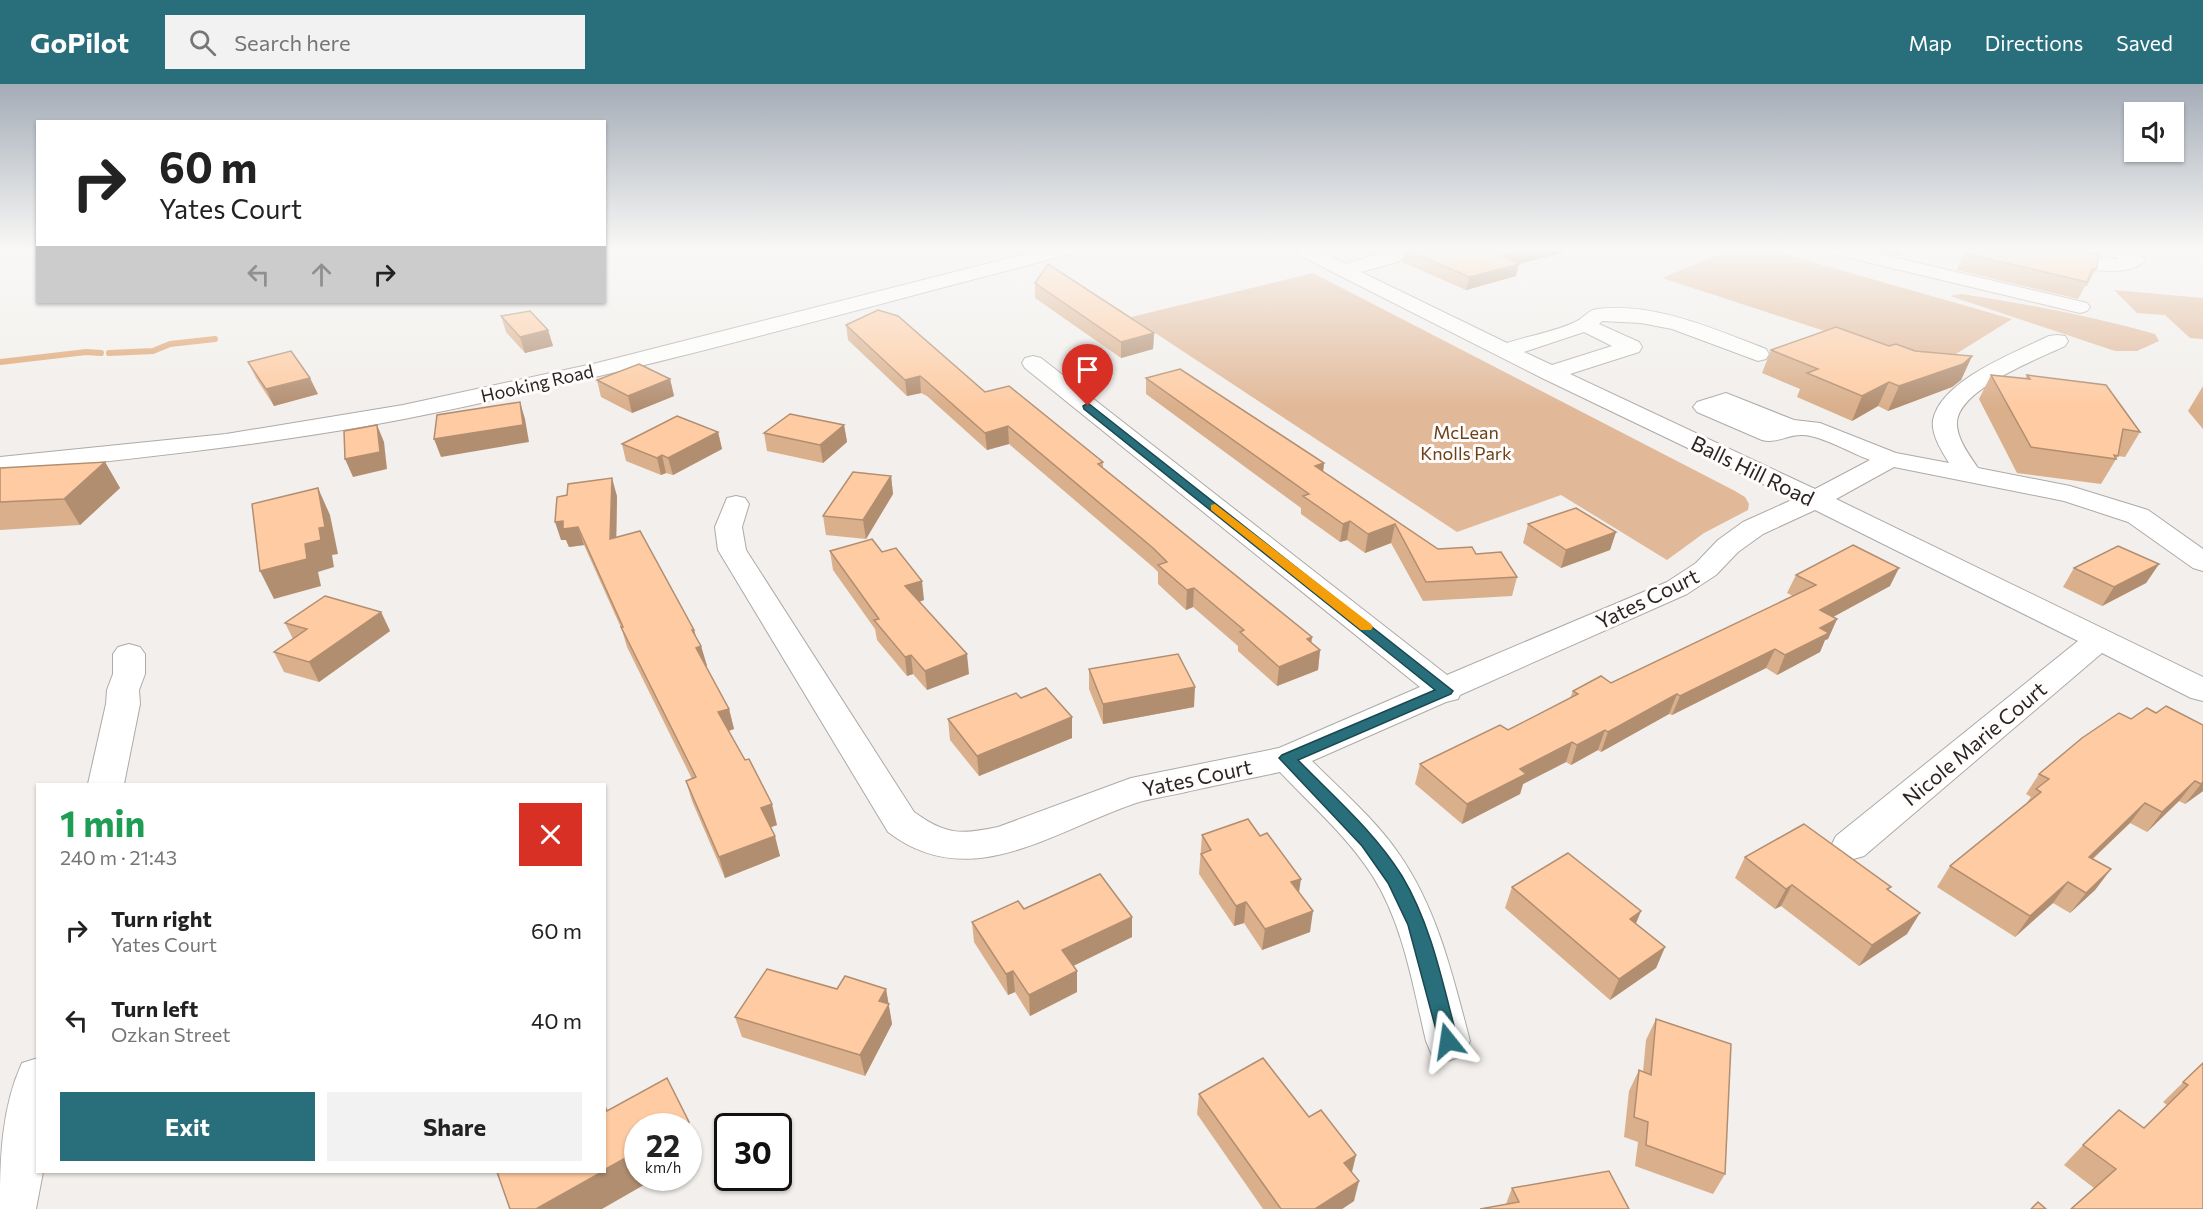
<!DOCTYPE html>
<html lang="en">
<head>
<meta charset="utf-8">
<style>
	:root { --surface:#fff; --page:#f2f2f2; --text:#222; --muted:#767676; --accent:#286f7b }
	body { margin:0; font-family:Commissioner,sans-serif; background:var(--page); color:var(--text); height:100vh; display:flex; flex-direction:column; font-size:22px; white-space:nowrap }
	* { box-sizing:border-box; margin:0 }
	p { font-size:20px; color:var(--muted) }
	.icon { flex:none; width:33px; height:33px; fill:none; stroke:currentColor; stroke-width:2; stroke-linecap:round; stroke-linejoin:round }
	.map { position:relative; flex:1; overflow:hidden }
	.details { position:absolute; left:36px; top:699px; width:570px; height:390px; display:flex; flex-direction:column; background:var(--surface); border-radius:0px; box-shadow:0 2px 4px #0004 }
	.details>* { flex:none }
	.banner { position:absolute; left:36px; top:36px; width:570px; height:183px; border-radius:0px; box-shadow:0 2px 4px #0004; background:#fff; color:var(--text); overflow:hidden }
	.controls { position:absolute; left:2124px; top:18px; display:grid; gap:12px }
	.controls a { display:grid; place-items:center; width:60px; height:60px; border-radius:0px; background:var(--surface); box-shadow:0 2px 4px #0004; font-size:30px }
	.speed { position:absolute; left:624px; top:1029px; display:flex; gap:12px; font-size:30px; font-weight:700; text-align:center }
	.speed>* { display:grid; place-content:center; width:78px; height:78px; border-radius:50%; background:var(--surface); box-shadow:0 2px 4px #0004; line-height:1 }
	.speed small { font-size:15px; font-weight:400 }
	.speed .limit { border:3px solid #111; border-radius:9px; background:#fff; color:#111 }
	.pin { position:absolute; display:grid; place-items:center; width:51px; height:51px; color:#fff; margin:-62px -26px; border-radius:50% 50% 50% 0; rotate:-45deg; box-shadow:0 0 6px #0007 }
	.pin .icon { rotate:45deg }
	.me { position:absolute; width:66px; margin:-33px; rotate:345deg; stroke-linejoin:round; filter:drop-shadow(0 0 4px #0008) }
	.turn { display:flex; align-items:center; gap:21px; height:126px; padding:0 24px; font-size:27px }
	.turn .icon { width:78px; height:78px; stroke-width:2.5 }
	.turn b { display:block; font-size:42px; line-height:51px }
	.lanes { display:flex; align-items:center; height:57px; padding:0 24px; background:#0003; justify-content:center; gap:30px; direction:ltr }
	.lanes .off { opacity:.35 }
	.round { display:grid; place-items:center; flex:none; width:63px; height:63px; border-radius:0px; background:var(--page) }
	.summary { display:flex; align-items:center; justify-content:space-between; height:102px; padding:0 24px }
	h1 { font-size:36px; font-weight:700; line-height:45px; color:#1e9e55 }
	.action { display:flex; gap:12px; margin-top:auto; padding:12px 24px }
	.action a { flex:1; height:69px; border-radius:0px; background:var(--accent); color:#fff; font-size:24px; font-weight:700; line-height:69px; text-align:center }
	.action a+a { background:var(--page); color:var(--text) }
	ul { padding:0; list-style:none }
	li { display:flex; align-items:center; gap:18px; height:90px; padding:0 24px }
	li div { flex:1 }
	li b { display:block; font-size:22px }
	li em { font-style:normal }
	header { display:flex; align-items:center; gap:36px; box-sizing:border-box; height:84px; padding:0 30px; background:var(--accent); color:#fff }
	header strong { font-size:28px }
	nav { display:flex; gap:33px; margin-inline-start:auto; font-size:21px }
	.search { width:420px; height:54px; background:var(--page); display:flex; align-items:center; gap:15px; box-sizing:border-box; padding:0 21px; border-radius:0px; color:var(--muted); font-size:22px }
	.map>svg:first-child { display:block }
</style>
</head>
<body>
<header>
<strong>GoPilot</strong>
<div class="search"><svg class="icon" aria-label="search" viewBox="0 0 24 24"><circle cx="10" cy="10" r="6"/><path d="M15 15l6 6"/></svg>Search here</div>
<nav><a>Map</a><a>Directions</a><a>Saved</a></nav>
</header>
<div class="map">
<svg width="2203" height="1125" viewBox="0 0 2203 1125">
	<rect width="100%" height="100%" fill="#f2efec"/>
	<g fill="#e1b898">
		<path d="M1727 167H1774L2012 235 1935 283 1662 194Z"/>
		<path d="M1313 189 1735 407 1745 413 1749 420 1748 426 1704 449 1667 476 1561 411 1457 448 1131 233Z"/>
		<path d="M2114 206 2203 214V255L2190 254 2165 231 2137 229Z"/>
		<path d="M1961 210C2027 220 2091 232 2155 250L2159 257 2137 267H2115L1950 212Z"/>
	</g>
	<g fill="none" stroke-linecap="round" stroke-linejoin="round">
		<g stroke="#dea16d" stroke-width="6">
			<path d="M109 269 153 267 170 260 215 255"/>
			<path d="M0 278 86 268 101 269"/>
		</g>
		<g stroke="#adaaa7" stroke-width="2">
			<g id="minor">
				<path d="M1041 166H1074L1071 170C850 227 628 291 404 335 270 361 135 374 0 389V373L226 350 403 321 597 279Z"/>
				<path d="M1294 166H1318L1346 180 1390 166H1413L1398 178 1361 188 1507 259C1528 252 1558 247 1577 237 1585 233 1588 226 1597 225 1654 218 1714 245 1766 265L1769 270 1766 275 1758 277 1672 245 1641 239 1602 237 1599 240 1639 258 1642 263 1639 268 1570 290 1815 405 1870 376C1851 369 1822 352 1803 351 1788 350 1777 360 1762 356L1697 328 1693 323 1697 318 1726 309 1794 336 1820 339 1896 369 1949 379C1942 367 1931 351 1933 336 1941 296 2016 268 2049 252L2057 251 2065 252 2068 257 2065 262C2038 275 1959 305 1957 338 1956 354 1970 372 1978 384L2070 402 2148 426 2203 465V487L2193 484 2128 438 2064 417 1894 383 1836 415 2203 593V617L2191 614 2102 569 1864 772 1850 776 1836 772 1831 762 1836 752 2078 557 1815 426 1763 450 1738 468 1716 491 1687 510 1460 611 1458 615 1446 618 1312 677C1342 707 1375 735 1399 770 1438 826 1453 893 1470 957L1464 971 1448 977 1432 971 1426 957C1413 902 1403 839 1372 791 1347 752 1311 721 1280 688 1248 695 1217 701 1186 708 1169 712 1152 714 1136 719 1053 747 970 811 888 748L718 466 715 443 727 414 736 412 745 414 749 420 742 443 746 466 914 728C946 751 960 751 998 743L1131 694 1279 664 1420 603 1025 284 1022 279 1025 274 1033 272 1041 274 1447 591 1667 498 1696 479 1718 456 1743 438 1794 415 1542 294 1297 170ZM1584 248 1612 262 1552 281 1524 268Z"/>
				<path d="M1830 166H1864L2087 219 2090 223 2087 227 2080 229 1833 170Z"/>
				<path d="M2013 166H2048L2115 175H2119L2106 166C2120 166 2136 164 2145 176 2128 201 2041 176 2016 170Z"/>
				<path d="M129 560 140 563 145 570V590L139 606 140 620 124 700H88L106 620 107 606 113 590V570L118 563Z"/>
				<path d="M38 974V1088H43L36 1125H0C0 1076 1 1025 22 979Z"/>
			</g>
		</g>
		<use href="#minor" fill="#fff" fill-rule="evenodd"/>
	</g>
	<g fill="#daaf8b">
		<path d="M1404 166H1563L1562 169 1519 180 1516 192 1466 206 1402 178Z"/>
		<path d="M1876 166H1905L1899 172Z"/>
		<path d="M1965 166H2096L2094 170 2096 185 2087 202H2085L2078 215 1957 186Z"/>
		<path d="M1035 199 1154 249 1153 265 1121 274 1035 214Z"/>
		<path d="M501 232 548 246 553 262 525 269 506 248Z"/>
		<path d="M846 241 985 308 1103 378V384L1320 566 1318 586 1277 602 1238 567V562L1193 523 1186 526 1158 500V488L1153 483 1009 360 987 366 927 312 921 309 907 312 848 256Z"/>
		<path d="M1889 262 1915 267 1972 272 1961 296 1952 303 1888 327 1878 322 1852 337 1797 313 1800 305 1762 289 1771 266Z"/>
		<path d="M248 278 318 310 274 322 256 294Z"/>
		<path d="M1991 291 2025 295 2027 291 2140 348 2125 373 2118 372 2101 400 2017 389 1979 315Z"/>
		<path d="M1146 294 1324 379 1323 388 1438 465 1476 470 1517 493 1512 512 1423 517 1391 459 1365 469 1347 456 1340 458 1301 430V424L1146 310Z"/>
		<path d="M670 295 674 312 632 329 601 313 597 296Z"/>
		<path d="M2203 302V345L2188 327Z"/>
		<path d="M844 341 847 358 823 379 767 367 764 349Z"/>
		<path d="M718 348 722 365 673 391 666 389 661 391 626 377 622 360Z"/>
		<path d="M105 378 120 404 80 441 0 446V384Z"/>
		<path d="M891 392 893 410 866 455 826 451 823 432Z"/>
		<path d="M617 412 616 453 694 546 696 553 701 562 707 582H706L729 625 734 645 729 647 777 741 771 743 780 772 725 794 692 717 686 697 692 695 627 563 622 546 584 461 569 463 566 456H561Z"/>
		<path d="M1528 440 1616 448 1610 466 1561 484 1523 459Z"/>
		<path d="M830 467 882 468 924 516 919 518 969 590 927 606 913 590 907 592 877 556 875 545 833 486Z"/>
		<path d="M2159 480 2146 499 2102 522 2063 503 2074 484Z"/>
		<path d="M1796 491 1890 502 1833 533 1837 535 1828 555 1825 556 1820 568 1777 591 1766 584 1672 631 1669 630 1601 668 1598 666 1571 681 1566 678 1523 700 1520 710 1462 740 1415 700 1420 680 1508 646 1570 614 1573 607 1611 599 1793 512 1787 509Z"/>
		<path d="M381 528 390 547 319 598 284 588 274 568 293 555 285 539Z"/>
		<path d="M1089 585 1194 623 1103 640 1089 605Z"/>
		<path d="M1021 614 1072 654 979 692 950 656 948 635Z"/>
		<path d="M2156 629 2203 641V707L2185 720 2179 717 2147 748 2130 739 2093 775 2111 785 2095 806 2070 829 2053 819 2015 853 1937 803 1950 782 2026 720 2031 713 2026 710 2039 690 2131 635Z"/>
		<path d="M1202 751 1299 809 1310 848 1262 866 1244 839 1234 842 1199 790Z"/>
		<path d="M1745 773 1891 803 1888 806 1907 850 1859 882 1781 822 1775 825 1735 794Z"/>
		<path d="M1512 803 1641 827 1636 840 1665 863 1656 884 1610 916 1505 824Z"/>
		<path d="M972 838 1132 853 1073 882 1077 887V908L1030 932 1015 908 1008 911 974 858Z"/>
		<path d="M837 905H886L892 940 865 992 742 953 735 933Z"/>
		<path d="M1656 935 1725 1090 1713 1110 1635 1082 1638 1058 1624 1053 1629 1007 1639 986 1643 988 1646 956Z"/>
		<path d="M2203 979V1125L2094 1104 2064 1081 2083 1061 2144 1044 2167 1021 2163 1018Z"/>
		<path d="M1199 1010 1309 1033 1356 1071 1352 1088 1354 1117 1342 1125H1263L1197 1030Z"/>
		<path d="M1512 1104 1629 1125 1506 1120Z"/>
	</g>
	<g fill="#b28e71">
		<path d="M1526 166H1563L1562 169 1519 180 1516 192 1466 206 1469 193 1502 172Z"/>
		<path d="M1901 166H1905L1899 172Z"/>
		<path d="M548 246 553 262 525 269 520 253Z"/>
		<path d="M1154 249 1153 265 1121 274V258Z"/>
		<path d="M1972 272 1961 296 1952 303 1888 327 1899 302Z"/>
		<path d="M920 292 921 309 907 312 905 296Z"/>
		<path d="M310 294 318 310 274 322 266 305Z"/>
		<path d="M670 295 674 312 632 329 628 312Z"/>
		<path d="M1889 298 1878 322 1852 337 1862 312Z"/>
		<path d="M520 318 525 335 529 358 441 373 434 355Z"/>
		<path d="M377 341 384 358 387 385 353 393 345 375Z"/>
		<path d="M844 341 847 358 823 379 820 361Z"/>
		<path d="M1008 342 1009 360 987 366 985 349Z"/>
		<path d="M718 348 722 365 673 391 668 374Z"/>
		<path d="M662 371 666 389 661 391 657 374Z"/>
		<path d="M105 378 120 404 80 441 64 415Z"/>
		<path d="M1324 379 1322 396 1315 382Z"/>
		<path d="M891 392 893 410 866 455 863 436Z"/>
		<path d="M612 394 617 412 616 473 610 455Z"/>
		<path d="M318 404 330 431 338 470 332 471 334 483 318 488 321 502 274 515 260 487 305 460Z"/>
		<path d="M563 437 578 443 584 461 569 463 566 456H561L555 438Z"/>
		<path d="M1350 437 1347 456 1340 458 1343 440Z"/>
		<path d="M1395 440 1391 459 1365 469 1368 450Z"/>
		<path d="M1616 448 1610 466 1561 484 1566 466Z"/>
		<path d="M2159 480 2146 499 2102 522 2114 503Z"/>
		<path d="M1899 484 1890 502 1811 545 1820 526Z"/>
		<path d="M922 497 924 516 908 521 905 502Z"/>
		<path d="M1194 504 1193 523 1186 526 1187 506Z"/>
		<path d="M381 528 390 547 319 598 309 578Z"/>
		<path d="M1837 535 1828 555 1825 556 1820 568 1777 591 1785 571 1820 544Z"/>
		<path d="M692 546H694L699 563 701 562 707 582 701 584Z"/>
		<path d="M1312 553 1310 570 1320 566 1318 586 1277 602 1279 583 1307 555Z"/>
		<path d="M1775 565 1766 584 1672 631 1680 612Z"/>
		<path d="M967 570 969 590 927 606 925 587Z"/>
		<path d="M911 571 913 590 907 592 905 573Z"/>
		<path d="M1195 603 1194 623 1103 640V620Z"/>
		<path d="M1677 610 1669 630 1601 668 1608 648Z"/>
		<path d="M729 625 734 645 724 648 718 628Z"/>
		<path d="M1072 633V654L979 692 977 672Z"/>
		<path d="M1605 646 1598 666 1571 681 1577 661Z"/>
		<path d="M1572 658 1566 678 1523 700 1520 710 1462 740 1467 720 1520 685Z"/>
		<path d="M2195 697 2179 717 2147 748 2162 728Z"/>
		<path d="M2203 698V707L2185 720 2201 700Z"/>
		<path d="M2145 719 2130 739 2073 793 2089 773Z"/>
		<path d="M772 720 777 741 766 745 761 724Z"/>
		<path d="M775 752 780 772 725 794 719 773Z"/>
		<path d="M2111 785 2095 806 2070 829 2086 809Z"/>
		<path d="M1301 795 1298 815 1291 798Z"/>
		<path d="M2068 798 2053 819 2015 853 2030 832Z"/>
		<path d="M1792 801 1781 822 1775 825 1786 805Z"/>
		<path d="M1246 818 1244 839 1234 842 1236 822Z"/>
		<path d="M1313 827 1310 848 1262 866 1265 845Z"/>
		<path d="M1641 827 1632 848 1630 835Z"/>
		<path d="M1920 829 1907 850 1859 882 1872 861Z"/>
		<path d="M1132 833V853L1063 887 1062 866Z"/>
		<path d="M1665 863 1656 884 1610 916 1619 895Z"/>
		<path d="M1013 887 1015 908 1008 911 1006 890Z"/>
		<path d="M1077 887V908L1030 932 1029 911Z"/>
		<path d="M886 905 892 940 865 992 860 971 879 917Z"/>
		<path d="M689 1038 700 1068 688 1074V1042H681Z"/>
		<path d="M638 1067V1094H656L602 1125H536L602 1088H604V1086Z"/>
		<path d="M1356 1071 1351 1091 1344 1079Z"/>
		<path d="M1359 1097 1354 1117 1342 1125H1315Z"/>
	</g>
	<g fill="#fecba2" stroke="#b28e71" stroke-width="1.5">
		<path d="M1407 166H1526L1502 172 1519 180 1469 193Z"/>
		<path d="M1965 166H2076L2099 171 2096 185H2092L2087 198 1964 169Z"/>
		<path d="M1048 180 1154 249 1121 258 1035 199Z"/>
		<path d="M878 226 898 232 985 308 1009 302 1103 378 1098 380 1312 553 1307 555 1320 566 1279 583 1240 548 1244 546 1194 504 1187 506 1158 481 1167 478 1153 464 1008 342 985 349 925 296 920 292 905 296 846 241Z"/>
		<path d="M530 227 548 246 520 253 501 232Z"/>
		<path d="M1836 243 1889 262 1896 260 1915 267 1972 272 1963 280 1899 302 1889 298 1862 312 1807 289 1818 285 1771 266Z"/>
		<path d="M291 267 310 294 266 305 248 278Z"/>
		<path d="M639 280 670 295 628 312 597 296Z"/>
		<path d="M1180 285 1324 379 1315 382 1438 465 1472 463 1476 470 1501 468 1517 493 1426 498 1395 440 1368 450 1350 437 1343 440 1303 412 1309 410 1146 294Z"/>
		<path d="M1991 291 2030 295 2027 291 2106 301 2140 348 2123 345 2118 372 2114 371 2116 375 2031 363Z"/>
		<path d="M520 318 523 341 434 355 437 331Z"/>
		<path d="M790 330 844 341 820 361 764 349Z"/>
		<path d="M677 332 718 348 668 374 662 371 657 374 622 360Z"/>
		<path d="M377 341 380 368 345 375 344 347Z"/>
		<path d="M105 378 64 415 0 418V384Z"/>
		<path d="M853 388 891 392 863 436 823 432Z"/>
		<path d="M612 394 610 455 640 447 694 546H692L701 562 696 564 729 625 718 628 745 676 749 675 772 720 761 724 775 752 719 773 686 697 696 693 621 543H623L578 443 563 445V437L555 438 557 413 567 411 568 400Z"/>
		<path d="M318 404 325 443 319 444 321 456 305 460 307 475 260 487 252 420Z"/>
		<path d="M1576 424 1616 448 1566 466 1528 440Z"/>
		<path d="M872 455 882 468 896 464 922 497 905 502 967 570 925 587 911 571 905 573 874 536 879 535 830 467Z"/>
		<path d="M1853 461 1899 484 1820 526 1837 535 1820 544 1829 549 1785 571 1775 565 1680 612 1677 610 1608 648 1605 646 1577 661 1572 658 1520 685 1526 690 1467 720 1420 680 1500 641 1508 646 1578 610 1573 607 1601 592 1611 599 1816 501 1796 491Z"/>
		<path d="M2118 462 2159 480 2114 503 2074 484Z"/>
		<path d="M325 512 381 528 309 578 274 568 307 545 285 539Z"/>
		<path d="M1178 570 1195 603 1103 620 1089 585Z"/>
		<path d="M1046 604 1072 633 977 672 948 635 1016 609 1021 614Z"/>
		<path d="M2166 622 2203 641V698L2201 700 2195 697 2162 728 2145 719 2089 773 2111 785 2086 809 2068 798 2030 832 1950 782 2041 708 2036 705 2049 695 2039 690 2082 654 2119 629 2131 635 2147 624 2156 629Z"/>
		<path d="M1248 735 1260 752 1267 749 1301 795 1291 798 1313 827 1265 845 1246 818 1236 822 1201 770 1211 766 1202 751Z"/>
		<path d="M1804 740 1891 803 1887 805 1920 829 1872 861 1792 801 1786 805 1745 773Z"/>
		<path d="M1568 769 1641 827 1630 835 1665 863 1619 895 1512 803Z"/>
		<path d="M1100 790 1132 833 1062 866 1077 887 1029 911 1013 887 1006 890 972 838 1018 817 1024 825Z"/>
		<path d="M767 885 837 905 845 892 886 905 879 917 889 920 860 971 735 933Z"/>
		<path d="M1656 935 1731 960 1725 1090 1646 1061 1648 1038 1634 1033 1639 986 1651 991Z"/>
		<path d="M1263 974 1309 1033 1321 1026 1356 1071 1344 1079 1359 1097 1315 1125H1281L1199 1010Z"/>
		<path d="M2203 979V1125H2071L2116 1085 2083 1061 2119 1026 2144 1044 2188 1001 2183 998Z"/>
		<path d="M667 994 689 1038 681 1042H638V1067L604 1086V1020L607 1027Z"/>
		<path d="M1609 1087 1629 1125H1480L1519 1118 1512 1104Z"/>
		<path d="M497 1088H602L536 1125H510Z"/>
		<path d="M2038 1118 2046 1125H2031Z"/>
	</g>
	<linearGradient id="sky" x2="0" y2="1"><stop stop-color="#a4acb7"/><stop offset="0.51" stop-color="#f9f8f6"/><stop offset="1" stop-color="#f9f8f6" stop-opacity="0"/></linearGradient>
	<rect width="2203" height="324" fill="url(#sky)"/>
	<path fill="#286f7b" stroke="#1a4850" stroke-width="1.5" d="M1088 319 1453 607 1451 610 1298 676C1333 712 1375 748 1402 792 1432 842 1443 901 1458 957L1455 963 1448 965 1441 963 1439 957 1408 841 1388 799 1362 762 1279 674 1282 671 1435 606 1084 325 1083 322Z"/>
	<path fill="#f59e0b" d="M1215 420 1371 540 1373 543 1371 546H1361L1211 426V421Z"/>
	<g text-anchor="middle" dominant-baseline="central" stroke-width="6" stroke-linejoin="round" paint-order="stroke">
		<g font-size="18" fill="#272625" stroke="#fffcfb">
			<text transform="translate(537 299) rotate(-13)">Hooking Road</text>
		</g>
		<g font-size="18" fill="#6a411a" stroke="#fffcfb">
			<text x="1466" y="348">McLean<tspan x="1466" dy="21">Knolls Park</tspan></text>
		</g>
		<g font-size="21" fill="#272625" stroke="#fffcfb">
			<text transform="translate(1753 386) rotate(26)">Balls Hill Road</text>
			<text transform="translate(1647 514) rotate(-26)">Yates Court</text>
			<text transform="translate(1974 659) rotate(-40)">Nicole Marie Court</text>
			<text transform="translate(1197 693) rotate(-12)">Yates Court</text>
		</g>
	</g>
</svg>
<div class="controls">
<a><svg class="icon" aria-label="sound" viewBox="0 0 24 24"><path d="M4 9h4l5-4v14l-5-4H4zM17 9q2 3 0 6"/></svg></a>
</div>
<div class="speed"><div>22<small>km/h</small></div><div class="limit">30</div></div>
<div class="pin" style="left:1088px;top:322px;background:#d93025"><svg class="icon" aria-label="arrive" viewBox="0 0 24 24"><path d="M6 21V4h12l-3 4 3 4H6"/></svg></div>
<svg class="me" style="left:1448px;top:957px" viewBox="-20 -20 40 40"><path d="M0-17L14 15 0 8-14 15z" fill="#286f7b" stroke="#fff" stroke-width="4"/></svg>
<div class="banner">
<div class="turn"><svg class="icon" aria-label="right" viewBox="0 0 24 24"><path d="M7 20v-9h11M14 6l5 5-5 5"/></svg><div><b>60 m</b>Yates Court</div></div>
<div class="lanes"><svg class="icon off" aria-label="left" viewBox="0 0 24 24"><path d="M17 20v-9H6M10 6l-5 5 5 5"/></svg><svg class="icon off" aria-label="ahead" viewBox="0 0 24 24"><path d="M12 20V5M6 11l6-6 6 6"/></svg><svg class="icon" aria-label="right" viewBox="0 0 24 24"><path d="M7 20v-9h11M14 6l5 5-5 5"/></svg></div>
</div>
<section class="details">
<div class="summary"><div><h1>1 min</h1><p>240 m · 21:43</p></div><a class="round" style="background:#d93025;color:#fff"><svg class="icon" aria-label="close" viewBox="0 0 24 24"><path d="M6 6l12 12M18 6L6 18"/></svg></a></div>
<ul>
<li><svg class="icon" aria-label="right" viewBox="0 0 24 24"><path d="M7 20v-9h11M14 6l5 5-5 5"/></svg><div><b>Turn right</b><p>Yates Court</p></div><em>60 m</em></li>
<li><svg class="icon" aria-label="left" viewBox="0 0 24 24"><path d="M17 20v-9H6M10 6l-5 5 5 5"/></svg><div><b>Turn left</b><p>Ozkan Street</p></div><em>40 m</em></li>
</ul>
<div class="action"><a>Exit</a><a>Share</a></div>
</section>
</div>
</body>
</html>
